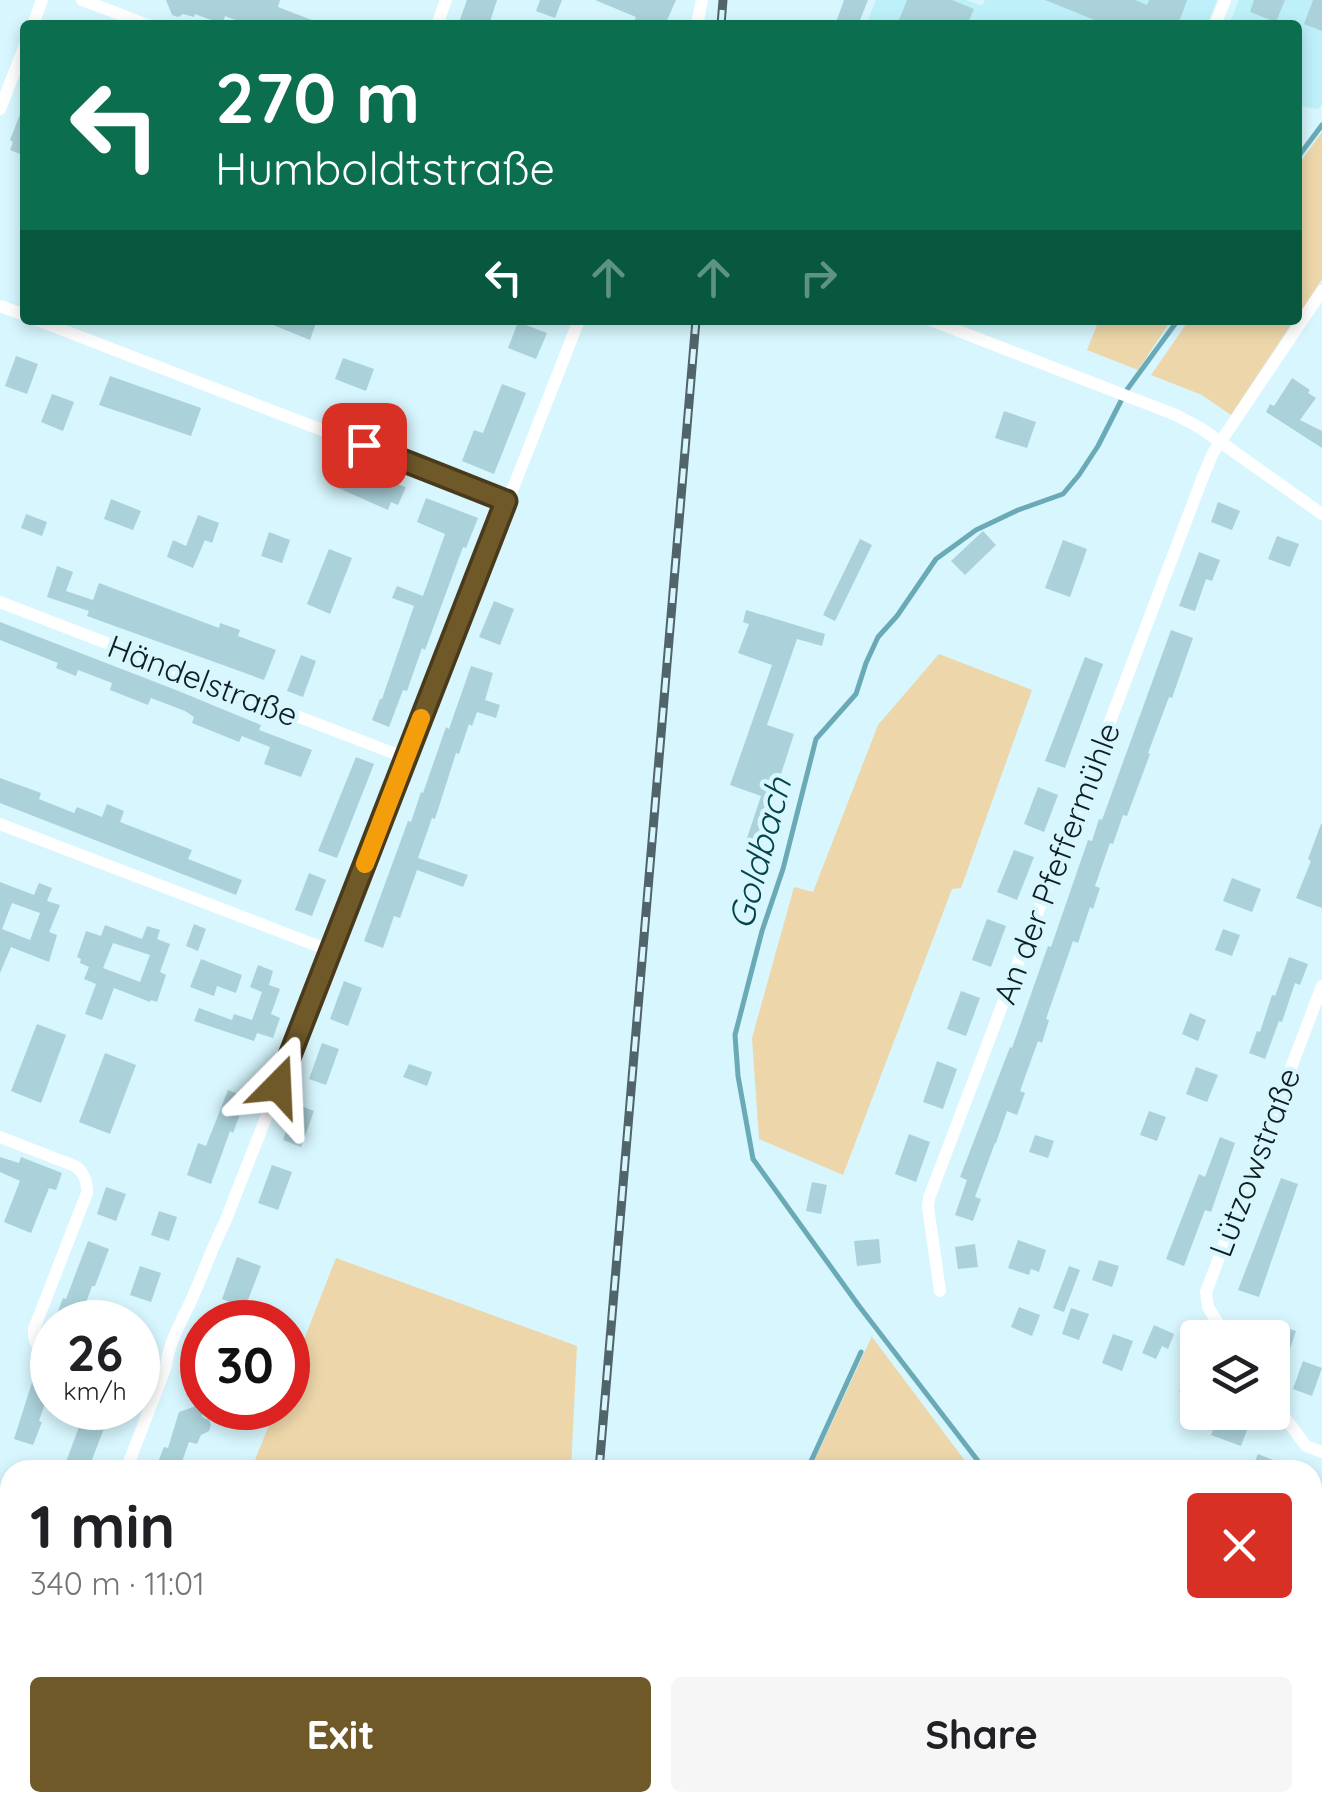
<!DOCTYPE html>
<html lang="en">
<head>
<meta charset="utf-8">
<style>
	:root { --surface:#fff; --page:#f6f6f6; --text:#202124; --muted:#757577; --accent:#6f5929 }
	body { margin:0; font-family:Quicksand,sans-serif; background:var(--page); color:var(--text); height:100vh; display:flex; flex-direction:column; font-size:38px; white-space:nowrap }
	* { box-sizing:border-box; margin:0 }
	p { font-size:32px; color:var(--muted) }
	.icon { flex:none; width:55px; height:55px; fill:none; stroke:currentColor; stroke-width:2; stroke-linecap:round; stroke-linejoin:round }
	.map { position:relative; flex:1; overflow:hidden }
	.drawer { position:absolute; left:0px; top:1460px; width:1322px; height:352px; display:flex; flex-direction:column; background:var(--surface); border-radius:30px 30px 0 0; box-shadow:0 5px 15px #0003 }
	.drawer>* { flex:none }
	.banner { position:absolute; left:20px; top:20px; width:1282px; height:305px; border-radius:10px; box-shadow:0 5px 15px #0003; background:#0b6e4f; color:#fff; overflow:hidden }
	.buttons { position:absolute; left:1180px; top:1320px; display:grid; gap:20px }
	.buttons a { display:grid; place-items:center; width:110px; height:110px; border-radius:10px; background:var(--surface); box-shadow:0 5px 15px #0003; font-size:50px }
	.speed { position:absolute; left:30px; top:1300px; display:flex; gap:20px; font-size:50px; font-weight:700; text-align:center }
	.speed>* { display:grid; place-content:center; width:130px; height:130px; border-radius:50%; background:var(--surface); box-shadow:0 5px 15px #0003; line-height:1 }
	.speed small { font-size:25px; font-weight:400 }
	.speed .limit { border:15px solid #d22; background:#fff; color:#111 }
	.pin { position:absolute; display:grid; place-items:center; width:85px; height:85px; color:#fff; margin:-42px; border-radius:20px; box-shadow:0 5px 15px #0006 }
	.me { position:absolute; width:110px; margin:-55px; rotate:21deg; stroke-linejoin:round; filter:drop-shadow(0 0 8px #0008) }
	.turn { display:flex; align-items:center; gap:35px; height:210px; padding:0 30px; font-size:45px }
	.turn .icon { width:130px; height:130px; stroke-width:2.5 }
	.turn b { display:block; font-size:70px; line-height:85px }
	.lanes { display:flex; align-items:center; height:95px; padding:0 30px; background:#0003; justify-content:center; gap:50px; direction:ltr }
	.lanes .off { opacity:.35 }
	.round { display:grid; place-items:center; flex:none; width:105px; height:105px; border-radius:10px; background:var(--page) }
	.headline { display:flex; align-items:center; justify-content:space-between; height:170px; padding:0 30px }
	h1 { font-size:60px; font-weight:800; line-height:75px }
	.button { display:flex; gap:20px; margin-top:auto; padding:20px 30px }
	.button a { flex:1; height:115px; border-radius:10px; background:var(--accent); color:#fff; font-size:40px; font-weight:800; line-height:115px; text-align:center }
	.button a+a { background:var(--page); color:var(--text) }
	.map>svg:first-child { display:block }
</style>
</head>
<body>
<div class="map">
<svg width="1322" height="1811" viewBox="0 0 1322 1811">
	<rect width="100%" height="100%" fill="#d7f6fd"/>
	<g fill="#bef0f9">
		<path d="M876 0H966L982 6 985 0H1217L1207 25H866Z"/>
		<path d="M1239 0H1322V105L1318 109 1298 106V25H1229Z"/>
	</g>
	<g fill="#edd7aa">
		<path d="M1322 132V279L1298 316V165Z"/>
		<path d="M1099 320H1171L1138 370 1087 350Z"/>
		<path d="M1189 320H1294L1231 415 1202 395 1151 375Z"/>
		<path d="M939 654 1032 690 961 888 952 889 843 1175 759 1139 752 1038 794 887 813 892 878 725Z"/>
		<path d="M336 1258 577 1346 571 1470H251L276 1408H288V1380Z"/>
		<path d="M872 1336V1337L972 1470H810Z"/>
		<path d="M1322 1705V1811H1286L1280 1803 1312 1802 1313 1713Z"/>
		<path d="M656 1802 1002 1803 998 1811H655Z"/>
		<path d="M273 1803 553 1802V1811H295Z"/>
	</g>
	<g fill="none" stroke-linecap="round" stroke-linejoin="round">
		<g stroke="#6aaab7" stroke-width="5">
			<path d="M1298 157 1322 125"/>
			<path d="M807 1470 861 1352"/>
			<path d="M985 1470 859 1306 753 1159 738 1076 735 1035 762 931 783 869 816 739 856 694 866 663 878 637 897 616 936 559 976 530 1018 510 1063 494 1079 475 1098 446 1126 391 1178 320"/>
			<path d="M1244 1802 1251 1811"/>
			<path d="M656 1811 659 1802"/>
		</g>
	</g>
	<g fill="#abd2da" fill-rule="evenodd">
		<path d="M166 0H280L278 7 322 24 248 25 225 16 222 24 195 14 194 17 183 14 178 17 172 15Z"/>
		<path d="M467 0H497L489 25H458Z"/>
		<path d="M540 0H562L555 18 536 11Z"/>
		<path d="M595 0H676L665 25H633L636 17Z"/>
		<path d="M844 0H868L858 25H835Z"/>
		<path d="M907 0H952L974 9 967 25H897Z"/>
		<path d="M1045 0H1135L1147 5 1149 0H1187L1178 25H1107Z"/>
		<path d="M1254 0H1285L1276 22 1250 12Z"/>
		<path d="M1313 0H1322V31L1304 24Z"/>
		<path d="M24 104H25V156L10 150 13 142 10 140Z"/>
		<path d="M261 320H317L310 340Z"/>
		<path d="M518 322 547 333 536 359 508 348Z"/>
		<path d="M16 356 38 364 27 394 5 386Z"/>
		<path d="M343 358 374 369 366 391 335 379Z"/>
		<path d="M110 376 201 408 191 436 99 405Z"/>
		<path d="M1292 378 1310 390 1308 393 1316 398 1300 420 1322 431V448L1266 412 1270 404 1274 406Z"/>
		<path d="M502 384 526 393 494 474 462 461 474 430 483 433Z"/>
		<path d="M52 394 74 402 63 431 41 422Z"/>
		<path d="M1004 411 1036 422 1027 448 995 438Z"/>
		<path d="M344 467 406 487 398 505 391 502 388 510 336 487Z"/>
		<path d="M426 498 478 518 466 548 463 547 425 650 422 648 407 691 403 690 389 727 372 720 380 699H382L414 606 392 598 397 586 423 596 445 534 417 522Z"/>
		<path d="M111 499 141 511 133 530 104 519Z"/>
		<path d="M1218 502 1240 511 1232 530 1211 522Z"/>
		<path d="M26 514 47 522 42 536 21 528Z"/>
		<path d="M198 515 219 523 212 543 205 540 193 568 167 557 173 540 186 546Z"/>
		<path d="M983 531 996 545 965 575 951 561Z"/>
		<path d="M269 532 290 540 282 563 261 556Z"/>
		<path d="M1277 536 1299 544 1290 567 1268 559Z"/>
		<path d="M860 539 872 545 835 621 823 615Z"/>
		<path d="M1063 540 1087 549 1070 597 1045 588Z"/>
		<path d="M329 549 352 558 330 614 307 604Z"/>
		<path d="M1199 552 1220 560 1212 581 1206 579 1195 611 1179 606Z"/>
		<path d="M57 566 73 572 66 591 93 600 99 583 219 628 220 623 240 630 238 636 276 650 264 680 87 616 89 611 47 597Z"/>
		<path d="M494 601 514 609 500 645 479 637Z"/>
		<path d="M746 610 825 634 822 646 797 639 767 725 794 734 756 851 744 847 761 796 730 785 772 665 738 653 749 624 743 622Z"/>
		<path d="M0 622 176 690 261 725 259 730 312 750 301 777 264 764 270 747 242 736 239 742 192 723 194 717 185 711 151 698 148 705 110 690 112 683 78 670 76 676 56 668 58 663 0 640Z"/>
		<path d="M1171 630 1193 638 1172 698 1169 697 1148 753 1150 754 1127 816 1123 815 1113 844 1110 843 1095 886 1100 888 1093 909 1090 907 1078 943 1073 941 1046 1019 1049 1020 1042 1043 1038 1041 1020 1091 1025 1093 1017 1115 1007 1111 996 1143H995L975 1197 981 1199 973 1221 955 1215 967 1180 960 1177 1010 1047 1012 1048 1048 946 1051 947 1088 840 1092 841 1099 819 1102 820Z"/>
		<path d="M301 655 316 661 303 697 287 691Z"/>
		<path d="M1085 657 1103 664 1065 768 1045 761Z"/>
		<path d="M471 666 493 673 485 700 500 705 496 718 477 712 472 726 469 724 459 754 456 753 435 819 432 818 418 858 468 875 463 887 417 870 400 918 394 916 383 948 364 941 408 821 411 822 421 792 423 793 446 727 449 729Z"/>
		<path d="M356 757 374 764 337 858 318 851Z"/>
		<path d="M0 778 41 793 39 799 74 813 77 807 102 817 107 804 124 811 120 822 192 850 188 859 242 880 236 895 0 803Z"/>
		<path d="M1038 787 1058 795 1044 832 1024 824Z"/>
		<path d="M1321 824H1322V908L1296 898 1311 861 1308 859Z"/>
		<path d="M1014 850 1034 857 1017 900 997 892Z"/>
		<path d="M309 873 326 880 312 916 295 910Z"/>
		<path d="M1232 878 1261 889 1252 912 1223 901Z"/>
		<path d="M0 882 34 895 39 883 52 888 47 901 60 905 49 932 57 935 49 962 11 947 0 973ZM12 903 40 913 30 940 2 929Z"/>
		<path d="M987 919 1006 926 991 967 972 960Z"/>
		<path d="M194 924 206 929 198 951 186 946Z"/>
		<path d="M105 925 142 939 147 926 160 930 157 939 170 944 160 972 166 975 157 1002 151 1000 150 1002 114 988 102 1020 85 1014 96 984 84 979 89 967 80 963 81 959 77 957 86 931 101 936ZM113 943 150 955 140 982 103 968Z"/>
		<path d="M1223 929 1240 935 1232 956 1215 950Z"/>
		<path d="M1289 957 1308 964 1300 985 1295 983 1282 1022 1279 1021 1265 1059 1249 1053 1257 1031 1260 1032 1272 995 1275 996Z"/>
		<path d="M201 959 242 975 236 993 217 986 214 996 190 987Z"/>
		<path d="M258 965 273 971 269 985 280 989 271 1014 280 1018 273 1038 257 1033 254 1041 194 1021 199 1008 232 1020 234 1014 252 1020 262 992 250 987Z"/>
		<path d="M344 981 362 988 348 1026 330 1019Z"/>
		<path d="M961 991 980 998 966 1036 947 1029Z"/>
		<path d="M1190 1013 1206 1020 1198 1041 1182 1034Z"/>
		<path d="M37 1024 66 1035 41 1103 11 1091Z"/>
		<path d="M322 1043 339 1049 326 1085 309 1079Z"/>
		<path d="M105 1053 136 1065 110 1134 79 1122Z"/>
		<path d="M937 1061 957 1069 943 1109 923 1102Z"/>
		<path d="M409 1064 432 1072 427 1086 403 1077Z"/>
		<path d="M1196 1067 1218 1075 1207 1102 1186 1094Z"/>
		<path d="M228 1090 246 1097 233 1133 230 1131 211 1184 187 1175 198 1143 206 1146Z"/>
		<path d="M296 1104 314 1111 301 1147 283 1140Z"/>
		<path d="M1149 1111 1166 1117 1157 1141 1140 1135Z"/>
		<path d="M909 1134 930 1142 916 1182 895 1174Z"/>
		<path d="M1035 1135 1054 1141 1048 1158 1029 1152Z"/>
		<path d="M1220 1137 1235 1143 1211 1212 1205 1210 1184 1266 1166 1259 1199 1174 1205 1177Z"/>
		<path d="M0 1157 19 1163 21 1157 62 1173 56 1190 49 1188 31 1233 4 1222 20 1181 0 1172Z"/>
		<path d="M272 1165 292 1172 278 1210 258 1203Z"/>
		<path d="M1281 1178 1298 1184 1259 1297 1238 1290Z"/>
		<path d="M812 1182 827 1185 821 1214 806 1211Z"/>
		<path d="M106 1187 126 1194 116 1221 97 1214Z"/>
		<path d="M159 1211 177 1217 169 1241 151 1235Z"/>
		<path d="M879 1239 881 1263 857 1266 854 1241Z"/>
		<path d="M1018 1240 1046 1250 1039 1272 1031 1269 1029 1275 1008 1268Z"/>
		<path d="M88 1241 109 1249 95 1286H92L79 1322H54L63 1298 66 1299Z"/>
		<path d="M975 1244 978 1267 958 1269 955 1247Z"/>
		<path d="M237 1257 261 1266 245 1308 222 1299Z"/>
		<path d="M1099 1260 1119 1266 1112 1287 1092 1280Z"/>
		<path d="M140 1266 161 1273 151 1302 130 1295Z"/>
		<path d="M1069 1266 1080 1270 1064 1312 1053 1308Z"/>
		<path d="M1019 1307 1040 1315 1032 1336 1011 1327Z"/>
		<path d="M1071 1308 1089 1314 1079 1340 1062 1334Z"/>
		<path d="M1154 1325 1174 1334 1168 1349 1162 1346 1156 1359 1142 1353Z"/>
		<path d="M1278 1325 1296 1331 1287 1358 1272 1353V1340Z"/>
		<path d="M1113 1334 1133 1341 1122 1371 1102 1363Z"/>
		<path d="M1198 1350V1400L1179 1392Z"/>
		<path d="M201 1355 202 1356V1401L186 1395Z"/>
		<path d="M1303 1361 1322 1368 1312 1396 1293 1389Z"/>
		<path d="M36 1370 52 1376V1383L39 1421 42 1422 33 1445 14 1439Z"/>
		<path d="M202 1404V1417L209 1420 211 1425 209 1431 201 1435 197 1444 189 1442 179 1470H155L164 1447 168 1448 179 1412Z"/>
		<path d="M86 1408H112L88 1470H63Z"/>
		<path d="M1220 1412 1250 1422 1241 1446 1211 1435Z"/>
		<path d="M1258 1454 1296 1469V1470H1251Z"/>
	</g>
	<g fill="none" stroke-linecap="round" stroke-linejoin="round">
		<g stroke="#fff" stroke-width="6">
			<path d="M0 1545 10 1520"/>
			<path d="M988 1811 992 1802"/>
		</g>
		<g stroke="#fff" stroke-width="12">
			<path d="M82 0 148 25"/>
			<path d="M33 25 42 0"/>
			<path d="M437 25 446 0"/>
			<path d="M697 25 702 0"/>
			<path d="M1215 25 1225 0"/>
			<path d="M0 109 25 45"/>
			<path d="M0 306 25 315"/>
			<path d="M37 320 506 501"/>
			<path d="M930 320 1176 415 1202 429 1322 514"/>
			<path d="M0 602 406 758"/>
			<path d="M0 824 331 951"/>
			<path d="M0 1137 75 1166C85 1174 87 1181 87 1193L34 1329C33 1344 38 1349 52 1354"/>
			<path d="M940 1291 928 1207 929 1198 1204 474 1213 453 1322 291"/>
			<path d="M1227 1338 1208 1307 1206 1292 1322 986"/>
			<path d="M138 1386 156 1393"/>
			<path d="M1272 1400 1306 1446 1322 1452"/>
			<path d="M126 1470 166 1366C169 1343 179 1326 189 1305 202 1278 211 1249 225 1222L579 320"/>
			<path d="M0 1596 10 1600"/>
			<path d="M0 1792 10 1767"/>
			<path d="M86 1802 110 1811"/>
		</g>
		<g stroke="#506469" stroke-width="9">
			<g id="rail">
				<path d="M721 25 723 0"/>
				<path d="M599 1470 696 320"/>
				<path d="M569 1811 570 1802"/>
			</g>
		</g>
		<use href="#rail" stroke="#d7f6fd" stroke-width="5" stroke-dasharray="15" stroke-linecap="butt"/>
	</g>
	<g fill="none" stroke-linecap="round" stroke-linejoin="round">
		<g stroke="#483a1b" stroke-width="25">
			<path id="route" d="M278 1086 506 501 364 445"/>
		</g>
		<use href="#route" stroke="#6f5929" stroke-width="18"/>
		<path stroke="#f59e0b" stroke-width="18" d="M365 864 421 718"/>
	</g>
	<g text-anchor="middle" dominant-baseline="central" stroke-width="9" stroke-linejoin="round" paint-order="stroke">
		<g font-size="32" fill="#0f1e21" stroke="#d7f6fd">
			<text transform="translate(203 680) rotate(21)">Händelstraße</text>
			<text transform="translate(1056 863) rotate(-69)">An der Pfeffermühle</text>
			<text transform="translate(1254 1162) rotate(-69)">Lützowstraße</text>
		</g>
		<g font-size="35" font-style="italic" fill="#04434c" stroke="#d7f6fd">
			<text transform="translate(759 853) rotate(-75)">Goldbach</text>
		</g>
	</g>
</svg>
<div class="buttons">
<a><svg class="icon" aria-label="layers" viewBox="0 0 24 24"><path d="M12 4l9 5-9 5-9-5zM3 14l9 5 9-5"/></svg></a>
</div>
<div class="speed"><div>26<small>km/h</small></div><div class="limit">30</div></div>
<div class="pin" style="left:364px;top:445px;background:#d93025"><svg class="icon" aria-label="arrive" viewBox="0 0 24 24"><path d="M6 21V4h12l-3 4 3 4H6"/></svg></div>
<svg class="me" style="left:278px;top:1086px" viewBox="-20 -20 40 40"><path d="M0-17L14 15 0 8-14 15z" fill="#6f5929" stroke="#fff" stroke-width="4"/></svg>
<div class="banner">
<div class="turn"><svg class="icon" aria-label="left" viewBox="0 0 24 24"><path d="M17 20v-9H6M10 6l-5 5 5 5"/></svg><div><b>270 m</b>Humboldtstraße</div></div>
<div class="lanes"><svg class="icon" aria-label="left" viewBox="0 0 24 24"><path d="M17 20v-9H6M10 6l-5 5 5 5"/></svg><svg class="icon off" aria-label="ahead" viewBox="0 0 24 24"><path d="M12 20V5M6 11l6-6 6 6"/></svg><svg class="icon off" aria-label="ahead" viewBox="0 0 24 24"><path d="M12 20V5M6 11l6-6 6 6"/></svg><svg class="icon off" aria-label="right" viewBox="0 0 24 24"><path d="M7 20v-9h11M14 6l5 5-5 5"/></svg></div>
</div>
<section class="drawer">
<div class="headline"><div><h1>1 min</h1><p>340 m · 11:01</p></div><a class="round" style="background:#d93025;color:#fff"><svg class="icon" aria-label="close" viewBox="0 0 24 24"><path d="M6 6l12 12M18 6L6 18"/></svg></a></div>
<div class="button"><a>Exit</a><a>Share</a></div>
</section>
</div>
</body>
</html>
